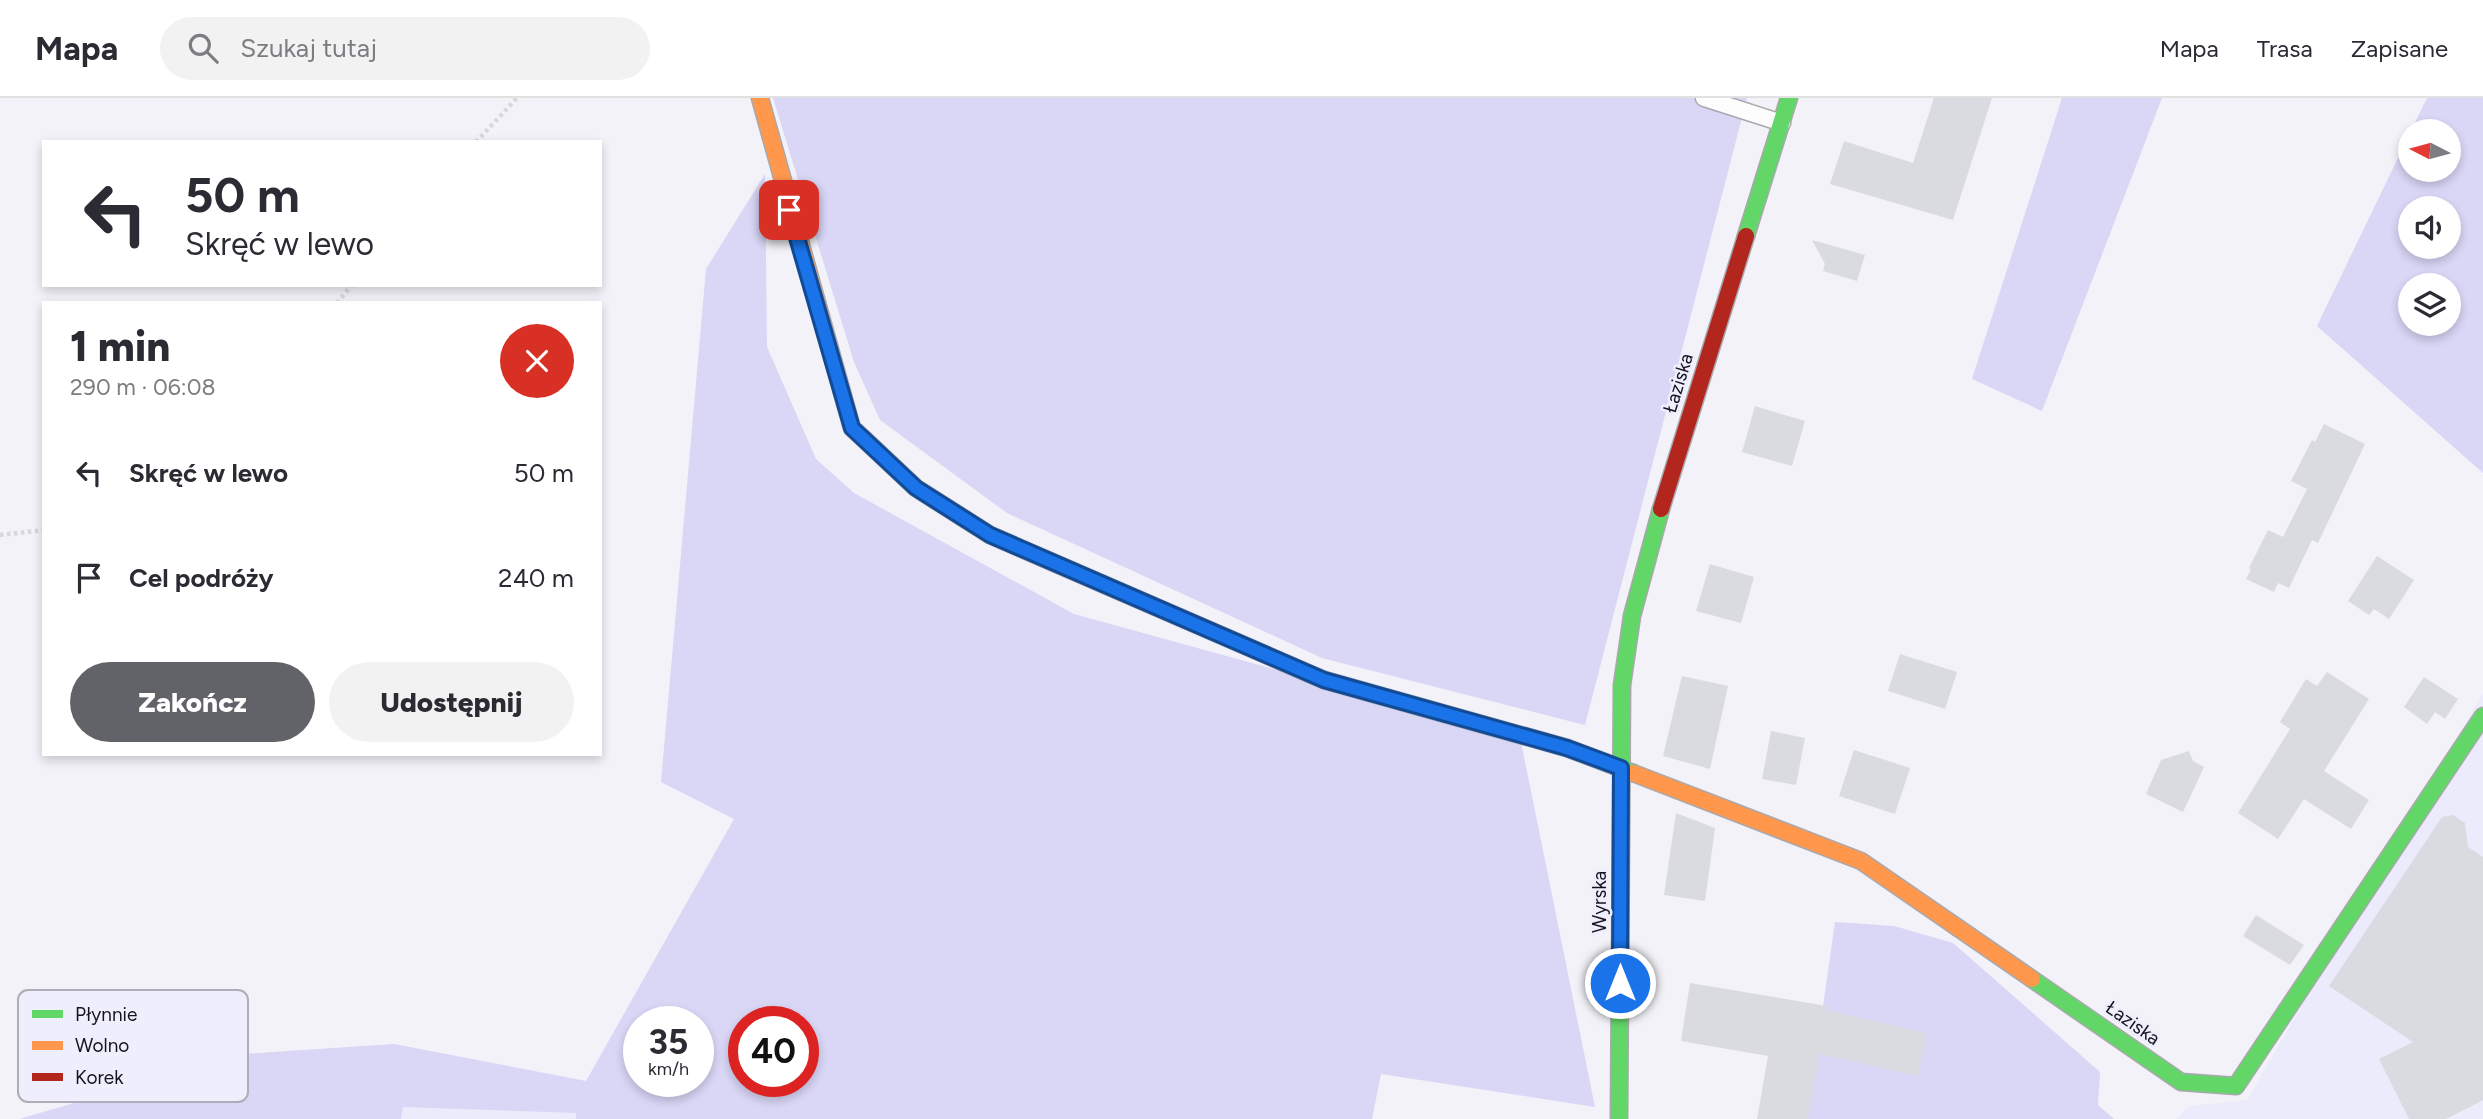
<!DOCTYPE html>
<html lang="pl">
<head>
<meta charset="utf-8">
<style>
	:root { --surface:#fff; --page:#f2f2f3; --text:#2b2b33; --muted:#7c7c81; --line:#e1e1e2; --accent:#626269 }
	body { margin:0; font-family:Figtree,sans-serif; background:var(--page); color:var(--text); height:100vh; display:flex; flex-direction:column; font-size:26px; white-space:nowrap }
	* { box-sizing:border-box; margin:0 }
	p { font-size:23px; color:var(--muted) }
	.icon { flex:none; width:38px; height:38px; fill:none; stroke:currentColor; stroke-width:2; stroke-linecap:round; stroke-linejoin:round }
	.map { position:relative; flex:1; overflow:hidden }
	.side { position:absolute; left:42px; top:203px; width:560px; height:455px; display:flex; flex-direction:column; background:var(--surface); border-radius:0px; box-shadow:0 4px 10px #0003 }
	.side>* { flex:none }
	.banner { position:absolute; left:42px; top:42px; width:560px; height:147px; border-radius:0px; box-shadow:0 4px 10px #0003; background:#fff; color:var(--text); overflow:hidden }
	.needle { width:46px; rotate:276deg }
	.fabs { position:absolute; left:2398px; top:21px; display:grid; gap:14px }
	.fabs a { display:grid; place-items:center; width:63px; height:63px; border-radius:50%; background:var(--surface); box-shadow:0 4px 10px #0003; font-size:35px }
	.speed { position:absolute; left:623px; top:908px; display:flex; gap:14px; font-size:35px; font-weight:700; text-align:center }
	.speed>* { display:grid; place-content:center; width:91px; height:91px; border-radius:50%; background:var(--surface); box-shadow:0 4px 10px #0003; line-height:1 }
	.speed small { font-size:18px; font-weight:400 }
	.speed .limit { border:10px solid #d22; background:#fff; color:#111 }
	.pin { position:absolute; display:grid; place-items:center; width:60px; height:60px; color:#fff; margin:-30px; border-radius:14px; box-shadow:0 4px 10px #0006 }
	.me { position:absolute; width:77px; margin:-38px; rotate:0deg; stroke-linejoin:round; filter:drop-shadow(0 0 5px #0008) }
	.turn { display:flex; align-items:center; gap:24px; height:147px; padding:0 28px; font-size:32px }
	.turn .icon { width:91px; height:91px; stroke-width:2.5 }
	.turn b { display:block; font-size:49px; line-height:60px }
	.round { display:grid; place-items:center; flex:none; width:74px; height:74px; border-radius:37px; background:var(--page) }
	.headline { display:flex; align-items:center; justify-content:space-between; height:119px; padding:0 28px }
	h1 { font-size:42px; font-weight:800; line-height:52px }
	.action { display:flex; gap:14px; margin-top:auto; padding:14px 28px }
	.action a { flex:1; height:80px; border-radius:42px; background:var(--accent); color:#fff; font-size:28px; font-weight:800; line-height:80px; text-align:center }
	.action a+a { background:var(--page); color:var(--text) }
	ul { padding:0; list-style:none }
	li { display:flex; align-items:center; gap:21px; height:105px; padding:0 28px }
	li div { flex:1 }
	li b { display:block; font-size:26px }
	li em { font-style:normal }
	header { display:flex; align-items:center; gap:42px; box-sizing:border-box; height:98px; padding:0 35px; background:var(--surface); border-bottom:2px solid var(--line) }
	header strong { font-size:33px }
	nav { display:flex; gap:38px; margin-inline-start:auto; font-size:24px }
	.search { width:490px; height:63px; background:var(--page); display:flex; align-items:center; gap:18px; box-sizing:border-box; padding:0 24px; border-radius:38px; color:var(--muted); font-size:26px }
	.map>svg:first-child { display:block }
</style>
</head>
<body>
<header>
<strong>Mapa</strong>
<div class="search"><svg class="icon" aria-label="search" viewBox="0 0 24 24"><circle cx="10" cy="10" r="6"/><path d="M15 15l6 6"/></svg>Szukaj tutaj</div>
<nav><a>Mapa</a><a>Trasa</a><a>Zapisane</a></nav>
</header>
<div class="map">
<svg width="2483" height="1021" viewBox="0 0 2483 1021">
	<rect width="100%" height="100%" fill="#f2f2f8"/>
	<g fill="#ecebfb">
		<path d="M2483 595V1021H2176L2189 1008 2247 1002Z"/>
		<path d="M403 1009 576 1015V1021H401Z"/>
	</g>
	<g fill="#d9d6f6" fill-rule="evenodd">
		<path d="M773 0H1747L1585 627 1322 560 1007 415 880 322 854 264Z"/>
		<path d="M2062 0H2162L2042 313 1972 281Z"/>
		<path d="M2427 0H2483V375L2317 228 2410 35V72H2448V33H2411ZM2448 110V149H2410V110ZM2448 187V226H2410V187Z"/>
		<path d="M765 76 767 249 816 361 854 395 1074 516 1520 639 1595 1009 1381 976 1372 1021H576V1015L403 1009 401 1021H19L243 956 394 946 586 983 734 721 661 684 706 171ZM639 924H698V984H639ZM744 924H803V984H744Z"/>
		<path d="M1835 824 1894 828 1953 845 2100 974 2098 1007 2114 1021H1807Z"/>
	</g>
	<g fill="#dadae1">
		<path d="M1934 0H1992L1953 122 1830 86 1844 43 1913 65Z"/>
		<path d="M1812 142 1865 157 1857 183 1823 173 1825 166Z"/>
		<path d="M1755 308 1805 323 1792 368 1742 354Z"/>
		<path d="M2324 326 2365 346 2318 445 2312 442 2289 490 2278 485 2274 494 2246 481 2251 472 2249 470 2268 432 2283 439 2307 391 2291 383 2312 342 2315 344Z"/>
		<path d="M2377 458 2414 482 2389 521 2374 511 2369 517 2348 503Z"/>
		<path d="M1710 466 1754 479 1741 525 1696 513Z"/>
		<path d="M1900 556 1957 574 1945 611 1888 593Z"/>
		<path d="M2327 574 2369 601 2324 673 2369 702 2351 731 2304 701 2278 741 2238 715 2290 631 2280 624 2306 581 2317 588Z"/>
		<path d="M1682 578 1728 588 1710 671 1663 658Z"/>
		<path d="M2424 579 2458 601 2445 621 2435 614 2427 626 2404 609Z"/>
		<path d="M1771 633 1805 640 1796 687 1762 681Z"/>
		<path d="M1854 652 1910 670 1895 716 1839 698Z"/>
		<path d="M2189 653 2193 663 2204 669 2183 714 2146 696 2161 662Z"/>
		<path d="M1676 715 1715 730 1705 803 1664 797Z"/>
		<path d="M2453 717 2465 725 2468 749 2483 759V1002L2446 1021H2409L2379 961 2413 944 2329 888 2442 719Z"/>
		<path d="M2256 817 2304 847 2290 867 2243 838Z"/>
		<path d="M1690 885 1827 908 1826 912 1927 935 1918 978 1819 956 1808 1021H1757L1768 958 1681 943Z"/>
	</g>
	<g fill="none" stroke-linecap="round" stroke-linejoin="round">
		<g stroke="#a8a8ae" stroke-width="19">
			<path id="lane" d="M1704 0 1782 25"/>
		</g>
		<g stroke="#a8a8ae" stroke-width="19">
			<g id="fast">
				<path d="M1746 138 1789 0"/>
				<path d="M864 341 916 390 990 437 1324 582 1567 650 1633 675"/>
				<path d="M2032 881 2181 984 2236 988 2483 618"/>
				<path d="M1619 1021 1622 587 1632 518 1661 411"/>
			</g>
		</g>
		<g stroke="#a8a8ae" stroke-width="19">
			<g id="slow">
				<path d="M760 0 852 330 864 341"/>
				<path d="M1633 675 1861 763 2032 881"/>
			</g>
		</g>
		<g stroke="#a8a8ae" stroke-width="19">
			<path id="jam" d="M1661 411 1746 138"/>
		</g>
		<g stroke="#d8d8db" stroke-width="4.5" stroke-dasharray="3.5 3.5" stroke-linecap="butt">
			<path d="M476 44 517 0"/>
			<path d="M337 205 352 187"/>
			<path d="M0 437 44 432"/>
		</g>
		<use href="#lane" stroke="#fdfdfe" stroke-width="16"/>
		<use href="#fast" stroke="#63d668" stroke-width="16"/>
		<use href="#slow" stroke="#ff974d" stroke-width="16"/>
		<use href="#jam" stroke="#b3261e" stroke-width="16"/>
	</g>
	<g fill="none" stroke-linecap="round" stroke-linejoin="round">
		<g stroke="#114b97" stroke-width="18">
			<path id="route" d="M789 112 852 330 916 390 990 437 1324 582 1567 650 1621 670 1620 885"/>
		</g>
		<use href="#route" stroke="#1a73e8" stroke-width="12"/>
	</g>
	<g text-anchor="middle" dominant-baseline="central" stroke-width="5" stroke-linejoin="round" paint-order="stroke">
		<g font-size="19" fill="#15141c" stroke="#efeefc">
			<text transform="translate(1678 285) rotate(-73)">Łaziska</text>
			<text transform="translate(1599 804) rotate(-90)">Wyrska</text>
			<text transform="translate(2133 925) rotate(35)">Łaziska</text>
		</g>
	</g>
	<rect x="18" y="892" width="230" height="112" rx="10" fill="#efeefc" stroke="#aeadb9" stroke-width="2"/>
	<rect x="32" y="912" width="31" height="8" fill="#63d668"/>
	<rect x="32" y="943" width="31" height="9" fill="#ff974d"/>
	<rect x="32" y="975" width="31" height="8" fill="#b3261e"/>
	<g font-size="19" fill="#15141c">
		<text x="75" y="923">Płynnie</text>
		<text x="75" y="954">Wolno</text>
		<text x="75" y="986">Korek</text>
	</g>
</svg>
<div class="fabs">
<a><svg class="needle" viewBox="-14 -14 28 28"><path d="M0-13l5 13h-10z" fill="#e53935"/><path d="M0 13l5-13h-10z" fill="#7c7c81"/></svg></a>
<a><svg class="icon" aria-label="sound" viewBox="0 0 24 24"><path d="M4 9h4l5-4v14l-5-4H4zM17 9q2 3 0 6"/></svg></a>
<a><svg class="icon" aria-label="layers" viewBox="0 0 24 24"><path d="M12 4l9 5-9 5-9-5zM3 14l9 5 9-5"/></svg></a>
</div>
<div class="speed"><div>35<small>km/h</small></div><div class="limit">40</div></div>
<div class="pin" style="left:789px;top:112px;background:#d93025"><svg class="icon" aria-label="arrive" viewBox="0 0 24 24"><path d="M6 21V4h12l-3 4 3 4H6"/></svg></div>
<svg class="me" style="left:1620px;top:885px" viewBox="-20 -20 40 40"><circle r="17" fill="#1a73e8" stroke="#fff" stroke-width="3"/><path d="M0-11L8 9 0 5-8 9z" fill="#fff"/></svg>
<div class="banner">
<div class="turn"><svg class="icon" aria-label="left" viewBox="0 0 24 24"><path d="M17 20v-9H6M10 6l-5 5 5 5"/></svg><div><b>50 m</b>Skręć w lewo</div></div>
</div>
<section class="side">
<div class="headline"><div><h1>1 min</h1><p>290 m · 06:08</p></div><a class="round" style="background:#d93025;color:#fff"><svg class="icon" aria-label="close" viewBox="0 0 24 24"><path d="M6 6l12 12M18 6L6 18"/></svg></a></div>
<ul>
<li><svg class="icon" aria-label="left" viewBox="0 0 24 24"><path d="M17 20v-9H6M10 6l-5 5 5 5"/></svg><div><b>Skręć w lewo</b></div><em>50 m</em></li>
<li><svg class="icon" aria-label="arrive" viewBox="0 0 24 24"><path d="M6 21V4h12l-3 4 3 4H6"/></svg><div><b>Cel podróży</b></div><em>240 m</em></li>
</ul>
<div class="action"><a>Zakończ</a><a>Udostępnij</a></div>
</section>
</div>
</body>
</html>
